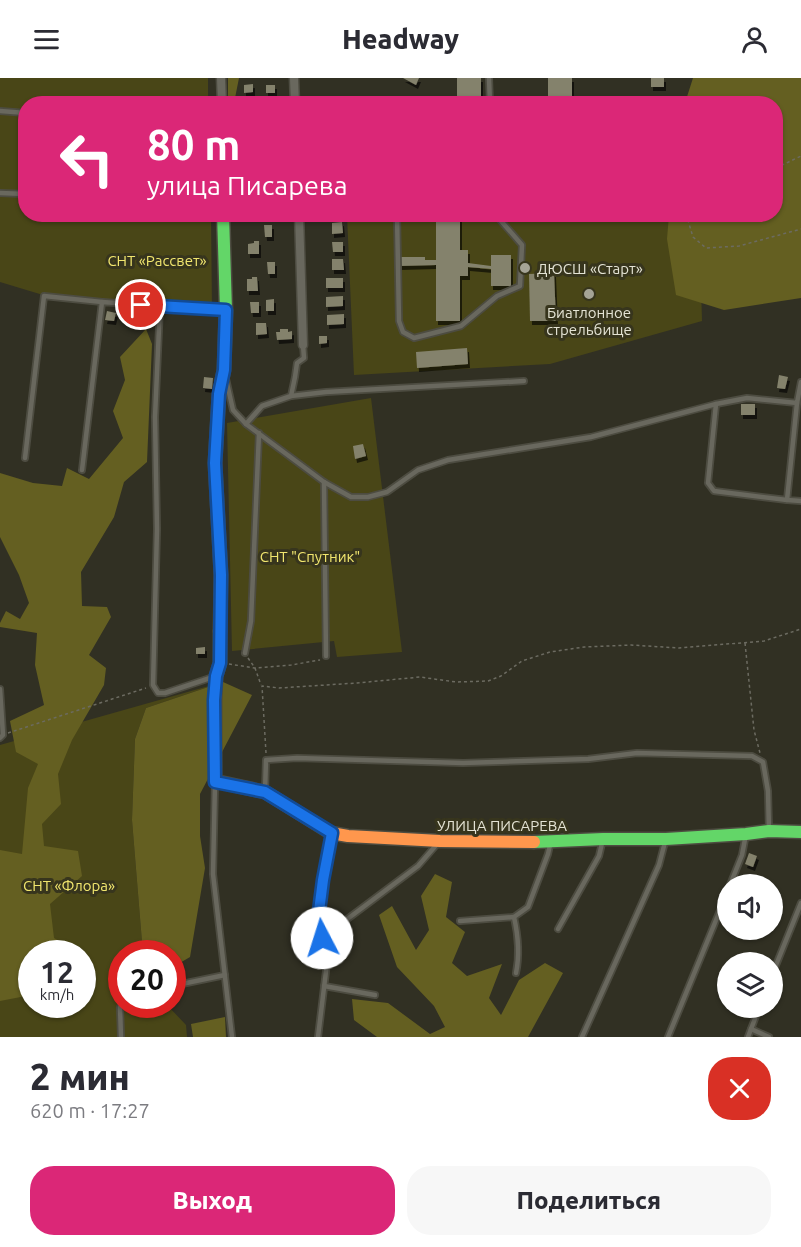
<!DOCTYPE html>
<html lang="ru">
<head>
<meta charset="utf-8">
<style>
	:root { --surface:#fff; --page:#f7f7f7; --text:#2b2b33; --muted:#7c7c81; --accent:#db2777 }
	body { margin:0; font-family:Ubuntu,sans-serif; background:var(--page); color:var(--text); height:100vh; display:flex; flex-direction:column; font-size:22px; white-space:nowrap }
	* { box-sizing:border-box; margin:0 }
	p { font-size:20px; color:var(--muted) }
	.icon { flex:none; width:33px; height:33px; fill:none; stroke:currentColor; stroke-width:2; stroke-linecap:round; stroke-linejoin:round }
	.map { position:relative; height:959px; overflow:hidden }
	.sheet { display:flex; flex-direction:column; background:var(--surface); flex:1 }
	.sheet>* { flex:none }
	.guide { position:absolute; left:18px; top:18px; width:765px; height:126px; border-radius:24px; box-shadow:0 2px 4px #0004; background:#db2777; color:#fff; overflow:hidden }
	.controls { position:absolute; left:717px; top:796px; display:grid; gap:12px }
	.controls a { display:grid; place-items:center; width:66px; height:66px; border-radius:50%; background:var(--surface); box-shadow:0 2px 4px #0004; font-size:30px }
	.speed { position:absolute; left:18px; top:862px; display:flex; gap:12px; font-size:30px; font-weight:700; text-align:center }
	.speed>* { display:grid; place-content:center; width:78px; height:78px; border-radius:50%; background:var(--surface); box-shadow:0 2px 4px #0004; line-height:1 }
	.speed small { font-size:15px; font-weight:400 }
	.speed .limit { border:9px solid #d22; background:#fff; color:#111 }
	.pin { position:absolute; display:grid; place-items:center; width:51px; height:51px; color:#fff; margin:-26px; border:3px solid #fff; border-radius:50%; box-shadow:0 2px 6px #0007 }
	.me { position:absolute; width:66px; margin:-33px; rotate:355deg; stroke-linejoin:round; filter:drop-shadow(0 0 4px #0008) }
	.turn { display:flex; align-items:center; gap:21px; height:126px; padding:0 30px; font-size:27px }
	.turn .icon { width:78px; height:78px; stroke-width:2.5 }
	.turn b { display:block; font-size:42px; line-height:51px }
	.round { display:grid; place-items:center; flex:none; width:63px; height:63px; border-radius:24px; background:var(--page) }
	.headline { display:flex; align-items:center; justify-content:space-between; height:102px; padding:0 30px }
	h1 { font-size:36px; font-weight:800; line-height:45px }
	.primary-button { display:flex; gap:12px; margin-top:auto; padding:12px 30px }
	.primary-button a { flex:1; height:69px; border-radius:24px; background:var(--accent); color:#fff; font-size:24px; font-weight:800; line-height:69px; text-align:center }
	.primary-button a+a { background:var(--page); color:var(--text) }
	header { display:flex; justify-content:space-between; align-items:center; height:78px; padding:0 30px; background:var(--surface); font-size:27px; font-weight:800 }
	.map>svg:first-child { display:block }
</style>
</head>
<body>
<header><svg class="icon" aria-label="menu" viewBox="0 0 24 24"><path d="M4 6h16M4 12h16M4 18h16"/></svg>Headway<svg class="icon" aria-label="person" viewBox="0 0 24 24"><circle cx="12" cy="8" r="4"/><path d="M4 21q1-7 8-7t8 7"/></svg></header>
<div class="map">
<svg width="801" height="959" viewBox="0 0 801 959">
	<defs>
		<filter id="shadow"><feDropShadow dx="2" dy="4" stdDeviation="0" flood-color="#0009"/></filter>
	</defs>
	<rect width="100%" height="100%" fill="#313023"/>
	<g fill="#494617" fill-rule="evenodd">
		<path d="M0 0H208V25L26 26V136L211 137 212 233 43 217 0 204Z"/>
		<path d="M347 137H699L702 243 550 286 354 297Z"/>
		<path d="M371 320 402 574 337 579 334 563 232 573 227 345Z"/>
		<path d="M223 604 146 630 135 661 132 742 143 876H122V927H167L186 947 187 959H0V667ZM32 876H82V927H32Z"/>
	</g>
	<g fill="#645f21">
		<path d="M228 0H239L234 25H228Z"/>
		<path d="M693 0H801V220L724 232 676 217 667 161 669 137 776 136V26L685 25Z"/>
		<path d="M146 251 152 266 147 384 124 404 114 439 81 494 82 528 107 529 111 539 89 577 106 590 104 607 72 662 58 696 61 726 42 746 44 768 78 773 82 798 50 826 54 860 77 874V876H32L31 917 0 923V772L22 776 28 710 38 686 16 674 10 643 44 627 35 587 37 555 0 549V545L6 533 20 541 29 525 19 497 0 459V395L33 405 62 408 67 390 89 401 123 360 113 333 125 302 120 279Z"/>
		<path d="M223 604 252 617 200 716V758L205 790 190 879 173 889 172 876H143L132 742 135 661 146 630Z"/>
		<path d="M435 796 452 804 446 839 465 854 452 885 467 898 502 886 489 920 501 937 519 902 545 885 563 895 528 959H377L354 942 352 921 388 925 430 956 445 949 434 928 397 889 379 837 392 828 416 872 429 852 421 818Z"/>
		<path d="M225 939 226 959H193L191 946Z"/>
	</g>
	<g fill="#84826c" filter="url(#shadow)">
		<path d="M403 0H419L416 7Z"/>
		<rect x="457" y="0" width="24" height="26"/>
		<path d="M548 0H572V26H545V20L548 21Z"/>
		<rect x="651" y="0" width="13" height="9"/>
		<path d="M253 6V14L244 15V7Z"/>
		<rect x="266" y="7" width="9" height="8"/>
		<rect x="650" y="21" width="12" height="5"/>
		<path d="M21 49 26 50V67H19Z"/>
		<rect x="246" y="136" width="14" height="3"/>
		<path d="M436 136H460V172H468V185L491 188V177H511V208H491V191L468 189V198H460V243H436V187L399 188V179H425V182H436Z"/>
		<path d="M342 144 343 155 332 156V145Z"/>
		<path d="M264 147H272V159H265Z"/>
		<path d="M254 163H259V176H248V166L254 165Z"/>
		<path d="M332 164H343V174H333Z"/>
		<path d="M332 181H343L344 192H332Z"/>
		<path d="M267 184H275V196H268Z"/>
		<path d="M554 195 556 243H530L529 196Z"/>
		<path d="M252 199H257L258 213H247V201H252Z"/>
		<rect x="326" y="200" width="17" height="10"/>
		<path d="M343 218V228L326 229V219Z"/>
		<path d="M274 221V233H266V222Z"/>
		<path d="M250 224H259V235H251Z"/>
		<path d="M107 233 116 235 114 243 105 242Z"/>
		<path d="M344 236V246L327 247V237Z"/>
		<path d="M256 245H266L267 256 256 257Z"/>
		<path d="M280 251H288V254L292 253V261L277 262 276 254H280Z"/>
		<path d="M319 258H327V265L319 266Z"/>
		<path d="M467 270 468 286 417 290 416 274Z"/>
		<path d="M779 297 788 299 785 311 777 310Z"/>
		<path d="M204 299 213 300 212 311 203 310Z"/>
		<rect x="741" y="326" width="14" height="11"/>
		<path d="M363 366 366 378 355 381 353 368Z"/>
		<path d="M205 569V576H196V570Z"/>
		<path d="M749 775 757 778 753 789 745 786Z"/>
	</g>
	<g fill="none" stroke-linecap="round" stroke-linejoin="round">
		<g stroke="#4d4c41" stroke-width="8">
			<g id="lane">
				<path d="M489 0 490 26"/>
				<path d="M0 33 26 35"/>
				<path d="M0 115 26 116"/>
				<path d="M397 136 399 243 403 254 414 260 461 248 497 218 520 208 522 167 495 136"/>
				<path d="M160 228 224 232"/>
				<path d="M226 301 233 332 246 346 324 404 351 419H368L387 414 418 392 448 382 591 359 716 326 747 320 797 325 801 304"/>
				<path d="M291 318 295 299 297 285 304 280 303 267"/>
				<path d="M797 325 787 422 801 423"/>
				<path d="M716 326 708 405 714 413 787 422"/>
				<path d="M246 346 262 328 291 318 326 314 524 303"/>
				<path d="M25 380 44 218 102 224"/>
				<path d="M82 392 102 224 160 228 155 339 157 451 153 607 158 615H165L213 599"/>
				<path d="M324 404 326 578"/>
				<path d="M245 575 251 543 259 355"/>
				<path d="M0 611 3 657 0 660"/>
				<path d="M215 705 213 796 232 959"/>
				<path d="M265 714 266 682 297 680 463 685 588 681 637 675 752 678 763 684 768 713 769 753"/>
				<path d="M730 807 742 777 746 756"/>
				<path d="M460 843 514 839"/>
				<path d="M558 851 599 778 603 761"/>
				<path d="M322 860 418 788 438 765"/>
				<path d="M516 895C520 876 518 857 514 839L528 829 548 776 550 767"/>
				<path d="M772 897 801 825"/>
				<path d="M172 908 225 897"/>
				<path d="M324 908 375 917"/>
				<path d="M751 951 769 959"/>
				<path d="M121 959 120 929 122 927"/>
				<path d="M318 959 327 885 318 841 323 802 331 757"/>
				<path d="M582 959 659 787 665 764"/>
				<path d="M668 959 728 813"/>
				<path d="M748 959 759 930"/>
			</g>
		</g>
		<g stroke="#4d4c41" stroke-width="11">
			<g id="street">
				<path d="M221 0 222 26"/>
				<path d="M294 0 295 26"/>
				<path d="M299 136 303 267"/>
			</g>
		</g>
		<g stroke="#4d4c41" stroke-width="15">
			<g id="fast">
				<path d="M220 553 221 497 215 385 219 316 224 292 226 232 223 136"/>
				<path d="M534 764 603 761H666L746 756 769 753 801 754"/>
			</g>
		</g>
		<g stroke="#4d4c41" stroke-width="15">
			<path id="slow" d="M220 553V585L216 598 215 622V703L265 714 331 755 348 758 440 763 534 764"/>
		</g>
		<g stroke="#6c6b61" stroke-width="1.5" stroke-dasharray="3 3" stroke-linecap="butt">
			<path d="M776 90 801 78"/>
			<path d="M686 136 693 159 706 170 739 168 801 151"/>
			<path d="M745 565 754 652 760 675"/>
			<path d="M248 580 255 590 261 607"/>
			<path d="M229 586 255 590 291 587 320 582"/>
			<path d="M8 655 146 610"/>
			<path d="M266 675 262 608 279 610 357 605 420 599 456 604 488 603 501 598 522 583 550 574 584 569 631 567 679 570 764 563 801 551"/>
		</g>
		<use href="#lane" stroke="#69685e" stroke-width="4.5"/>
		<use href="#street" stroke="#69685e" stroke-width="8"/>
		<use href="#fast" stroke="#63d668" stroke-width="12"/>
		<use href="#slow" stroke="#ff974d" stroke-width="12"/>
	</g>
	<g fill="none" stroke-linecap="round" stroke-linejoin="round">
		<g stroke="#114b97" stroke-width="15">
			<path id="route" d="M141 227 226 232 224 292 219 316 215 385 221 497 220 585 216 598 214 622 215 704 265 714 332 755 323 802 318 841 322 860"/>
		</g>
		<use href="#route" stroke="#1a73e8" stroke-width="10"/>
	</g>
	<g fill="#a5a496" stroke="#37351d" stroke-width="2">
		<circle cx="525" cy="190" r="6"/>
		<circle cx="589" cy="216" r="6"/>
	</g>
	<g text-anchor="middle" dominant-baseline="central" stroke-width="6" stroke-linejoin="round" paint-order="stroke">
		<g font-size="15" fill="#f1e66e" stroke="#37351d">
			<text x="157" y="182">СНТ «Рассвет»</text>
			<text x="310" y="478">СНТ "Спутник"</text>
			<text x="69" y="807">СНТ «Флора»</text>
		</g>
		<g font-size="15" fill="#e4e3d4" stroke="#37351d" text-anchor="start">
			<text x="537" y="190">ДЮСШ «Старт»</text>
			<text x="589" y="234" text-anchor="middle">Биатлонное<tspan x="589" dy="17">стрельбище</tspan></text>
		</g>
		<g font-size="15" fill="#e4e3d4" stroke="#37351d">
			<text x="502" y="747">УЛИЦА ПИСАРЕВА</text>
		</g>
	</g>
</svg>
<div class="controls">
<a><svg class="icon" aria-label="sound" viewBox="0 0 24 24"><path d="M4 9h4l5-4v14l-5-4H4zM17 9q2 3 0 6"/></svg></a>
<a><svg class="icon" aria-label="layers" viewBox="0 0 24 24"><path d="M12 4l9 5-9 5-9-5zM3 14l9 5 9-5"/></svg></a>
</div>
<div class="speed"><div>12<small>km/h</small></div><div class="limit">20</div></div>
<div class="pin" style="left:141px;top:227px;background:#d93025"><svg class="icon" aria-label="arrive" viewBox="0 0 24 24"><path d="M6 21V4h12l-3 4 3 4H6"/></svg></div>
<svg class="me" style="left:322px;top:860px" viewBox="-20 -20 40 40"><circle r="19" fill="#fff"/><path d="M0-13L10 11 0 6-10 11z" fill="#1a73e8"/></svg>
<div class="guide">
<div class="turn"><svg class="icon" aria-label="left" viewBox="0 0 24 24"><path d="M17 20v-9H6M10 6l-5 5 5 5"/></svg><div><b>80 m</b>улица Писарева</div></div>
</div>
</div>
<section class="sheet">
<div class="headline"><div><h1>2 мин</h1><p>620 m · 17:27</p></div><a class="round" style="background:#d93025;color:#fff"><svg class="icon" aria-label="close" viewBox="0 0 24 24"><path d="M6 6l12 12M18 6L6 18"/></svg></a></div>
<div class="primary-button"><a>Выход</a><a>Поделиться</a></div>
</section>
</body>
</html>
